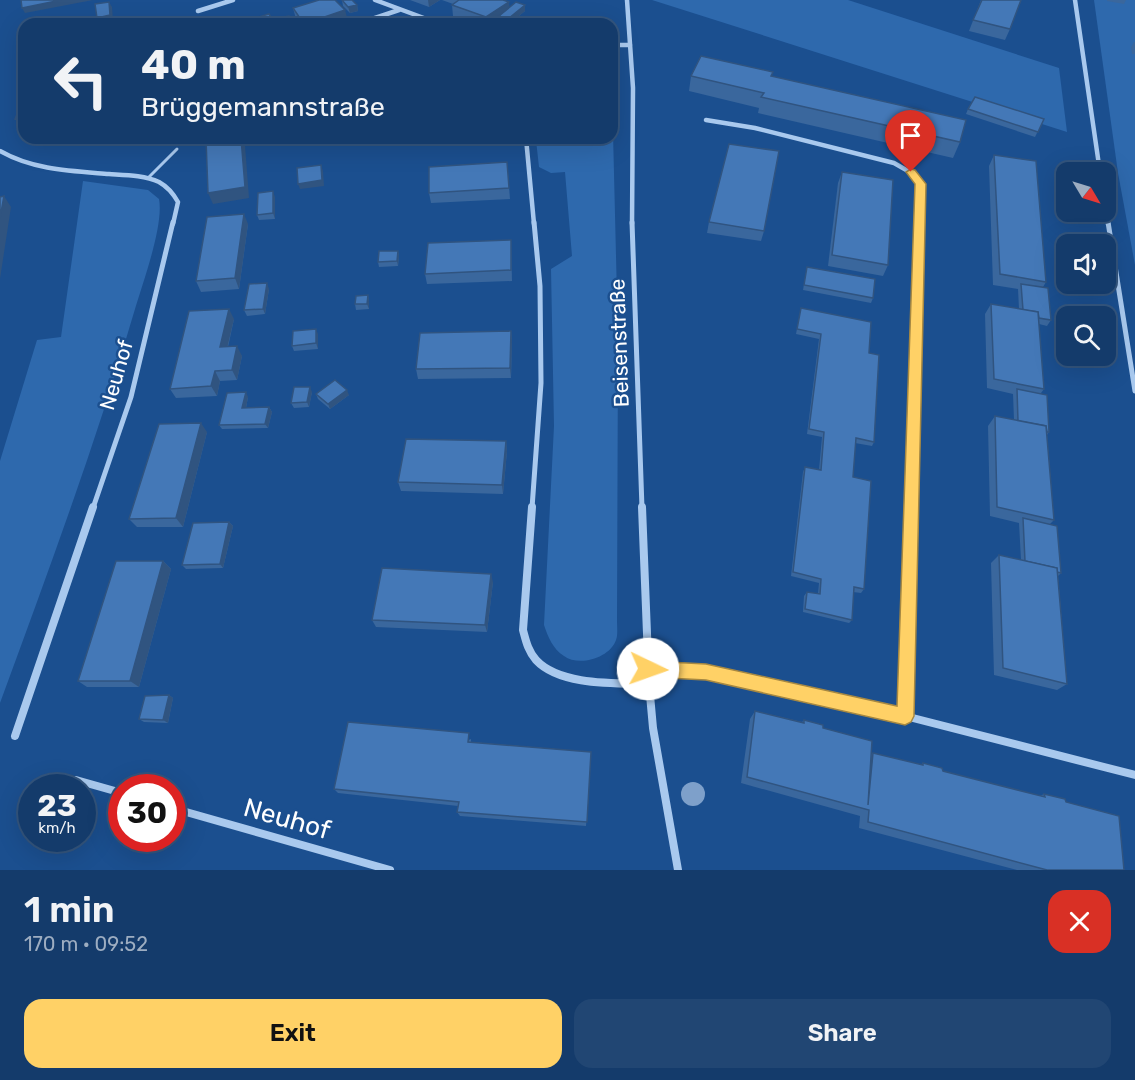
<!DOCTYPE html>
<html lang="en">
<head>
<meta charset="utf-8">
<style>
	:root { --surface:#143b6b; --page:#214673; --text:#f1f3f6; --muted:#9dadc1; --line:#33557e; --accent:#ffd166 }
	body { margin:0; font-family:Rubik,sans-serif; background:var(--page); color:var(--text); height:100vh; display:flex; flex-direction:column; font-size:22px; white-space:nowrap }
	* { box-sizing:border-box; margin:0 }
	p { font-size:20px; color:var(--muted) }
	.icon { flex:none; width:33px; height:33px; fill:none; stroke:currentColor; stroke-width:2; stroke-linecap:round; stroke-linejoin:round }
	.map { position:relative; height:870px; overflow:hidden }
	.panel { display:flex; flex-direction:column; background:var(--surface); flex:1 }
	.panel>* { flex:none }
	.guide { position:absolute; left:18px; top:18px; width:600px; height:126px; border-radius:18px; box-shadow:0 6px 24px #0002,0 0 0 2px var(--line); background:#143b6b; color:var(--text); overflow:hidden }
	.needle { width:39px; rotate:128deg }
	.fabs { position:absolute; left:1056px; top:162px; display:grid; gap:12px }
	.fabs a { display:grid; place-items:center; width:60px; height:60px; border-radius:12px; background:var(--surface); box-shadow:0 6px 24px #0002,0 0 0 2px var(--line); font-size:30px }
	.speed { position:absolute; left:18px; top:774px; display:flex; gap:12px; font-size:30px; font-weight:700; text-align:center }
	.speed>* { display:grid; place-content:center; width:78px; height:78px; border-radius:50%; background:var(--surface); box-shadow:0 6px 24px #0002,0 0 0 2px var(--line); line-height:1 }
	.speed small { font-size:15px; font-weight:400 }
	.speed .limit { border:9px solid #d22; background:#fff; color:#111 }
	.pin { position:absolute; display:grid; place-items:center; width:51px; height:51px; color:#fff; margin:-62px -26px; border-radius:50% 50% 50% 0; rotate:-45deg; box-shadow:0 0 6px #0007 }
	.pin .icon { rotate:45deg }
	.me { position:absolute; width:66px; margin:-33px; rotate:93deg; stroke-linejoin:round; filter:drop-shadow(0 0 4px #0008) }
	.turn { display:flex; align-items:center; gap:21px; height:126px; padding:0 24px; font-size:27px }
	.turn .icon { width:78px; height:78px; stroke-width:2.5 }
	.turn b { display:block; font-size:42px; line-height:51px }
	.round { display:grid; place-items:center; flex:none; width:63px; height:63px; border-radius:18px; background:var(--page) }
	.overview { display:flex; align-items:center; justify-content:space-between; height:102px; padding:0 24px }
	h1 { font-size:36px; font-weight:600; line-height:45px }
	.primary-button { display:flex; gap:12px; margin-top:auto; padding:12px 24px }
	.primary-button a { flex:1; height:69px; border-radius:18px; background:var(--accent); color:#111; font-size:24px; font-weight:600; line-height:69px; text-align:center }
	.primary-button a+a { background:var(--page); color:var(--text) }
	.map>svg:first-child { display:block }
</style>
</head>
<body>
<div class="map">
<svg width="1135" height="870" viewBox="0 0 1135 870">
	<rect width="100%" height="100%" fill="#1b4f8f"/>
	<g fill="#2e69ad">
		<path d="M652 0H848L1059 68 1067 132Z"/>
		<path d="M1094 0H1135V265L1118 173Z"/>
		<path d="M612 91 618 338 617 621C617 627 618 635 616 640 610 658 579 667 564 656 553 649 548 637 544 625L554 426 551 269 572 256 565 172 551 173 539 167 536 140 538 138H612Z"/>
		<path d="M83 181 148 190 159 199C164 225 143 282 135 309 96 443 48 572 0 703V461L37 340 61 337Z"/>
	</g>
	<g fill="none" stroke-linecap="round" stroke-linejoin="round">
		<path stroke="#a9c9ee" stroke-width="3" d="M148 178 177 149"/>
		<g stroke="#a9c9ee" stroke-width="4.5">
			<path d="M375 0 440 24"/>
			<path d="M627 0 633 88 632 224"/>
			<path d="M1075 0 1100 172"/>
			<path d="M198 11 233 0"/>
			<path d="M357 24 399 10"/>
			<path d="M612 45H630"/>
			<path d="M706 120 755 128 894 163 908 171 921 184 920 224"/>
			<path d="M526 138 534 224"/>
			<path d="M0 151C33 170 71 171 109 174 125 175 144 175 159 182 168 187 173 193 178 202L173 224"/>
			<path d="M1106 210 1108 224"/>
		</g>
		<g stroke="#a9c9ee" stroke-width="5">
			<path d="M632 222 642 508"/>
			<path d="M1108 222 1135 391"/>
			<path d="M93 508 131 397 173 222"/>
			<path d="M532 508 541 383 540 286 534 222"/>
			<path d="M911 508 920 222"/>
		</g>
		<g stroke="#a9c9ee" stroke-width="8">
			<path d="M532 507 523 630C526 641 528 651 536 660 560 686 616 683 649 684"/>
			<path d="M642 507 649 684 653 728 678 870"/>
			<path d="M648 669 706 672 905 716 1135 775"/>
			<path d="M905 716 911 507"/>
			<path d="M15 736 93 507"/>
			<path d="M76 780 122 793"/>
			<path d="M172 808 390 870"/>
		</g>
	</g>
	<circle fill="#7ea0ca" cx="693" cy="794" r="12"/>
	<g fill="#3a679d">
		<path d="M342 0 357 5 358 11 350 13 343 6Z"/>
		<path d="M410 0H440L429 7Z"/>
		<path d="M442 0H503L509 8 525 5V11L509 24 500 21 499 20 493 24H475L453 16 452 5 453 4Z"/>
		<path d="M981 0 1010 29 1005 40 969 31Z"/>
		<path d="M1107 0H1126L1124 4 1107 1Z"/>
		<path d="M293 8 348 21 339 24H300L296 19Z"/>
		<path d="M1134 42H1135V54H1132L1131 47Z"/>
		<path d="M691 76 772 77 960 142 953 158 758 113 759 108 689 91Z"/>
		<path d="M24 99V124H19L15 119Z"/>
		<path d="M968 109 1044 119 1035 137 966 114Z"/>
		<path d="M994 155 1046 282 1043 287 1051 320 1047 326 1039 324 1044 389 1041 393 1049 432 1047 435 1054 520 1050 524 1061 573 1058 576 1067 684 1057 690 994 675 991 563 999 555 1021 560 1019 523 990 516 988 426 995 416 1014 420 1013 394 987 388 985 314 991 304 1019 309 1018 289 993 285 989 166Z"/>
		<path d="M507 162 510 199 431 203 429 193Z"/>
		<path d="M842 172 888 265 883 276 828 266 838 183Z"/>
		<path d="M275 197V219L259 220 257 215Z"/>
		<path d="M709 222 764 231 761 241 707 233Z"/>
		<path d="M248 224 239 289 201 292 196 281Z"/>
		<path d="M511 240 512 281 427 284 425 274Z"/>
		<path d="M398 251 399 256 398 266 379 267 378 262Z"/>
		<path d="M807 267 873 298 871 303 803 290Z"/>
		<path d="M269 289 265 314 247 316 244 310Z"/>
		<path d="M368 295 369 301V309L356 310 355 304Z"/>
		<path d="M801 308 869 353 874 442 872 446 855 443 853 477 864 589 861 593 853 592 852 620 849 623 803 612 804 596 807 592 818 594 819 583 791 576 803 472 805 467 819 470 822 437 807 434 819 339 796 334Z"/>
		<path d="M234 319 228 347 242 356 237 380 220 381 217 396 176 398 170 389Z"/>
		<path d="M511 331 512 341 511 378 418 379 416 369Z"/>
		<path d="M318 334V349L294 351 292 346Z"/>
		<path d="M312 392 309 407 294 408 291 403Z"/>
		<path d="M316 394 349 395 330 409 318 399Z"/>
		<path d="M248 397 246 408 269 407 272 412 268 428 222 429 219 425Z"/>
		<path d="M207 432 183 527H137L129 519Z"/>
		<path d="M506 441 507 451 503 494 401 491 398 482Z"/>
		<path d="M229 522 233 526 223 568 186 569 182 565Z"/>
		<path d="M163 561 171 569 139 687H87L78 681Z"/>
		<path d="M493 582 487 632 376 627 372 620Z"/>
		<path d="M169 695 173 698 168 723 144 722 139 719Z"/>
		<path d="M755 711 802 722 804 720 823 728 871 754 873 753 920 765 923 763 943 771 1040 796 1044 794 1066 802 1124 870H1017L859 828 860 816 741 783 750 719Z"/>
		<path d="M471 739V742L591 752 586 826 460 816 457 812 458 806 338 793 334 789Z"/>
	</g>
	<g fill="#305480">
		<path d="M61 0H93L25 13 22 8Z"/>
		<path d="M428 0H440L429 7Z"/>
		<path d="M109 2 112 7 113 21 99 24 97 18Z"/>
		<path d="M509 2 510 13 499 16V20L493 24H486V17Z"/>
		<path d="M357 5 358 11 350 13 348 7Z"/>
		<path d="M525 5V11L509 24 508 19Z"/>
		<path d="M345 10 348 21 339 24H304Z"/>
		<path d="M241 138H242L245 145 249 198 213 204 208 193Z"/>
		<path d="M253 138H286L255 143Z"/>
		<path d="M321 165 323 171 324 186 300 189 298 184Z"/>
		<path d="M273 191 275 197V219L273 213Z"/>
		<path d="M4 196 11 207 0 279V218Z"/>
		<path d="M244 214 248 224 239 289 235 278Z"/>
		<path d="M398 251 399 256 398 266 397 261Z"/>
		<path d="M267 283 269 289 265 314 263 309Z"/>
		<path d="M368 295 369 301V309L367 304Z"/>
		<path d="M229 309 234 319 225 357 220 347Z"/>
		<path d="M316 329 318 334V349L316 343Z"/>
		<path d="M511 331 512 341 511 378 510 368Z"/>
		<path d="M237 346 242 356 237 380 232 370Z"/>
		<path d="M215 371 220 381 217 396 211 386Z"/>
		<path d="M310 387 312 392 309 407 307 402Z"/>
		<path d="M347 390 349 395 330 409 328 404Z"/>
		<path d="M246 392 248 397 245 413 242 408Z"/>
		<path d="M269 407 272 412 268 428 265 424Z"/>
		<path d="M201 423 207 432 183 527 176 518Z"/>
		<path d="M506 441 507 451 503 494 502 485Z"/>
		<path d="M229 522 233 526 223 568 220 564Z"/>
		<path d="M163 561 171 569 139 687 130 681Z"/>
		<path d="M491 574 493 582 487 632 485 625Z"/>
		<path d="M169 695 173 698 168 723 163 720Z"/>
	</g>
	<g fill="#4478b7" stroke="#305480" stroke-width="1.5">
		<path d="M21 0H61L22 8Z"/>
		<path d="M319 0H335L345 10 304 24 293 8Z"/>
		<path d="M342 0H352L357 5 348 7Z"/>
		<path d="M459 0H503L509 2 486 17 452 5Z"/>
		<path d="M982 0H1021L1010 29 973 20Z"/>
		<path d="M109 2 110 15 97 18 95 4Z"/>
		<path d="M516 2 525 5 508 19 499 16Z"/>
		<path d="M269 14 275 24H235Z"/>
		<path d="M289 16 296 24H280L277 18Z"/>
		<path d="M24 42V59H22V43Z"/>
		<path d="M701 56 773 72 771 76 966 120 960 142 761 97 764 93 691 76Z"/>
		<path d="M975 97 1044 119 1038 132 968 109Z"/>
		<path d="M23 99H24V118L15 119Z"/>
		<path d="M214 138H241L245 187 208 193 206 139Z"/>
		<path d="M729 144 779 151 764 231 709 222Z"/>
		<path d="M994 155 1036 161 1046 282 1000 274Z"/>
		<path d="M507 162 509 188 429 193V167Z"/>
		<path d="M321 165 322 180 298 184 297 168Z"/>
		<path d="M842 172 893 180 888 265 832 255Z"/>
		<path d="M273 191V213L257 215 258 193Z"/>
		<path d="M4 196 0 218V197Z"/>
		<path d="M244 214 235 278 196 281 207 217Z"/>
		<path d="M511 240V270L425 274 428 243Z"/>
		<path d="M379 251H398L397 261 378 262Z"/>
		<path d="M807 267 875 279 873 298 804 285Z"/>
		<path d="M267 283 263 309 244 310 249 284Z"/>
		<path d="M1021 284 1048 288 1051 320 1039 318 1038 312 1023 310Z"/>
		<path d="M368 295 367 304H355L356 296Z"/>
		<path d="M991 304 1038 312 1044 389 994 379Z"/>
		<path d="M801 308 871 322 869 353 879 355 874 442 856 438 853 477 871 481 864 589 854 587 852 620 805 609 807 592 820 594 821 579 793 572 805 467 821 470 824 432 809 429 821 334 797 329Z"/>
		<path d="M229 309 220 347 237 346 232 370 215 371 211 386 170 389 189 311Z"/>
		<path d="M316 329V343L292 346 293 331Z"/>
		<path d="M511 331 510 368 416 369 420 333Z"/>
		<path d="M335 380 347 390 328 404 316 394Z"/>
		<path d="M294 387H310L307 402 291 403Z"/>
		<path d="M1017 389 1047 395 1049 432H1047L1046 426 1018 421Z"/>
		<path d="M246 392 242 408 269 407 265 424 219 425 227 393Z"/>
		<path d="M995 416 1046 426 1054 520 997 507Z"/>
		<path d="M201 423 176 518 129 519 159 424Z"/>
		<path d="M406 439 506 441 502 485 398 482Z"/>
		<path d="M1023 518 1057 526 1061 573 1057 572V568L1025 561Z"/>
		<path d="M229 522 220 564 182 565 193 523Z"/>
		<path d="M999 555 1057 568 1067 684 1003 668Z"/>
		<path d="M116 561H163L130 681H78Z"/>
		<path d="M382 568 491 574 485 625 372 620Z"/>
		<path d="M169 695 163 720 139 719 145 696Z"/>
		<path d="M755 711 804 723V720L823 725V728L872 741 868 805 873 753 923 765V763L942 768 943 771 1045 797 1044 794 1065 799 1066 802 1119 816 1124 870H1047L868 822 869 810 747 777Z"/>
		<path d="M348 722 469 733 468 742 591 752 587 822 457 812 459 802 334 789Z"/>
	</g>
	<path fill="#ffd166" stroke="#a68842" stroke-width="1.5" d="M911 169 915 170 926 184 914 716 911 722 905 725 706 680 648 677 642 675 640 669 642 664 648 661 706 664 897 706 915 184 906 172Z"/>
	<g text-anchor="middle" dominant-baseline="central" stroke-width="5" stroke-linejoin="round" paint-order="stroke">
		<g font-size="21" fill="#fff" stroke="#1b4f8f">
			<text transform="translate(619 343) rotate(-92)">Beisenstraße</text>
			<text transform="translate(116 375) rotate(-74)">Neuhof</text>
		</g>
		<g font-size="26" fill="#fff" stroke="#1b4f8f">
			<text transform="translate(287 819) rotate(16)">Neuhof</text>
		</g>
	</g>
</svg>
<div class="fabs">
<a><svg class="needle" viewBox="-14 -14 28 28"><path d="M0-13l5 13h-10z" fill="#e53935"/><path d="M0 13l5-13h-10z" fill="#9dadc1"/></svg></a>
<a><svg class="icon" aria-label="sound" viewBox="0 0 24 24"><path d="M4 9h4l5-4v14l-5-4H4zM17 9q2 3 0 6"/></svg></a>
<a><svg class="icon" aria-label="search" viewBox="0 0 24 24"><circle cx="10" cy="10" r="6"/><path d="M15 15l6 6"/></svg></a>
</div>
<div class="speed"><div>23<small>km/h</small></div><div class="limit">30</div></div>
<div class="pin" style="left:911px;top:172px;background:#d93025"><svg class="icon" aria-label="arrive" viewBox="0 0 24 24"><path d="M6 21V4h12l-3 4 3 4H6"/></svg></div>
<svg class="me" style="left:648px;top:669px" viewBox="-20 -20 40 40"><circle r="19" fill="#fff"/><path d="M0-13L10 11 0 6-10 11z" fill="#ffd166"/></svg>
<div class="guide">
<div class="turn"><svg class="icon" aria-label="left" viewBox="0 0 24 24"><path d="M17 20v-9H6M10 6l-5 5 5 5"/></svg><div><b>40 m</b>Brüggemannstraße</div></div>
</div>
</div>
<section class="panel">
<div class="overview"><div><h1>1 min</h1><p>170 m · 09:52</p></div><a class="round" style="background:#d93025;color:#fff"><svg class="icon" aria-label="close" viewBox="0 0 24 24"><path d="M6 6l12 12M18 6L6 18"/></svg></a></div>
<div class="primary-button"><a>Exit</a><a>Share</a></div>
</section>
</body>
</html>
